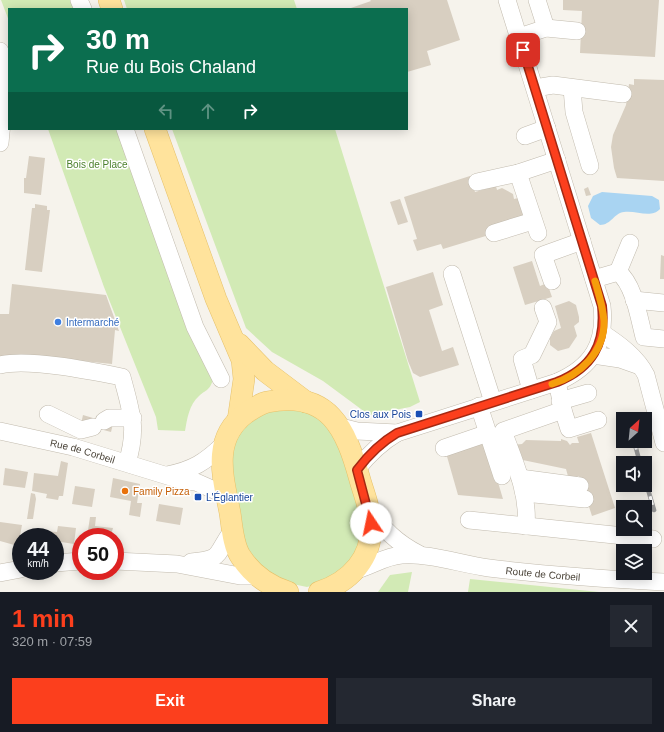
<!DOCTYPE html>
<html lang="en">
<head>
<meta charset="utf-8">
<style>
	:root { --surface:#171b24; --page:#242831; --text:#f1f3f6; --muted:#9ea1a6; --accent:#fc3f1d }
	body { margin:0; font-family:Arial,sans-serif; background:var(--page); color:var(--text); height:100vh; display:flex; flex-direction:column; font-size:15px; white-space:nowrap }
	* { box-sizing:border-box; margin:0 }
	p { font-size:13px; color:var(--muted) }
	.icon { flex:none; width:22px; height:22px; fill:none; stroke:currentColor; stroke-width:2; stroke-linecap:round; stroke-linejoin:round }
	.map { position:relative; height:592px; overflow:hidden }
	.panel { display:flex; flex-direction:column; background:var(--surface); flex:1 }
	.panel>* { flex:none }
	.hud { position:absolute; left:8px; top:8px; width:400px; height:122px; border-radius:0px; box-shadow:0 2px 10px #0003; background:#0b6e4f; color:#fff; overflow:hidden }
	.needle { width:26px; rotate:27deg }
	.tools { position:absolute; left:616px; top:412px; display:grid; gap:8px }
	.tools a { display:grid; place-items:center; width:36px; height:36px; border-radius:0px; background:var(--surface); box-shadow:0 2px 10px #0003; font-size:20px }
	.speed { position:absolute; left:12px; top:528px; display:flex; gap:8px; font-size:20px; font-weight:700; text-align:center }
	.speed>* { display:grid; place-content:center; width:52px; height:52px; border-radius:50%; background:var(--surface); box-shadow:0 2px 10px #0003; line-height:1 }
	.speed small { font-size:10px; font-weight:400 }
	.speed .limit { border:6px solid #d22; background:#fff; color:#111 }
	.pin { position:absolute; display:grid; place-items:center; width:34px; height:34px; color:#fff; margin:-17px; border-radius:8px; box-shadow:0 2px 6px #0006 }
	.me { position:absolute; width:44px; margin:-22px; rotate:349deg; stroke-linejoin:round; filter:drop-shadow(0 0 3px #0008) }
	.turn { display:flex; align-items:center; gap:14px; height:84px; padding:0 12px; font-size:18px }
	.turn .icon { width:52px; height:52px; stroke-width:2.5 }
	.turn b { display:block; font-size:28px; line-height:34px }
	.lanes { display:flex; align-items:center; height:38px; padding:0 12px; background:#0003; justify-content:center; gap:20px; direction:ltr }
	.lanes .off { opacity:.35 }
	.round { display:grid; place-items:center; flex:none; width:42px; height:42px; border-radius:0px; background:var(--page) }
	.overview { display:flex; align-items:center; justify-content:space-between; height:68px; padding:0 12px }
	h1 { font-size:24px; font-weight:600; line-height:30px; color:var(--accent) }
	.cta { display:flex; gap:8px; margin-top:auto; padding:8px 12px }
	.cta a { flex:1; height:46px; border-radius:0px; background:var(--accent); color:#fff; font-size:16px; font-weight:600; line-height:46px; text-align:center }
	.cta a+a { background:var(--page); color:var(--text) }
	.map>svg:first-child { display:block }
</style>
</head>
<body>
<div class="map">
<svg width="664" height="592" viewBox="0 0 664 592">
	<rect width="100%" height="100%" fill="#f6f3ec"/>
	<g fill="#d2eab5">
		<path d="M1 0H76L79 9H9V21Z"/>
		<path d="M124 0H294L297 9H127Z"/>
		<path d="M48 129H121L213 380C209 391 207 389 199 396 189 405 187 419 185 431L158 430 156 417 104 287Z"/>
		<path d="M172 129H335L420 402 410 407 369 415 323 381 272 352 246 328Z"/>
		<path d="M296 408 312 414 334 432 363 520 362 539 353 558 343 572 323 582 307 587 283 582 262 568 245 545 230 465 231 448 243 429 255 418 271 411Z"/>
		<path d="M412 572 408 592H378L390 575Z"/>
		<path d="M470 579 599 592H468Z"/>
	</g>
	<path fill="#a9d4f2" d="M602 192 652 196 659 200 660 209C651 219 636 210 624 212 614 213 611 225 600 225L591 218 588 206 593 196Z"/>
	<g fill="#d8cfc1">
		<path d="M370 0H447L460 40 427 51 431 65 407 72V9H348L371 1Z"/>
		<path d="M563 0H659L655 57 580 53 582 11 563 10Z"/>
		<path d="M634 79 664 80V181L617 178 614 168 611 147 613 135 626 105 629 84 634 85Z"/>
		<path d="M29 156 45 158 41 195 24 193V178H26Z"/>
		<path d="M470 176 475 192 496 186 497 190 502 188 513 194 514 199 518 198 525 218 489 235 443 249 441 244 417 251 413 240 417 239 404 197Z"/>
		<path d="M588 187 591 195 586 196 584 189Z"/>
		<path d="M400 199 408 222 398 225 390 202Z"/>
		<path d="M35 204 47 206V210H50L42 272 25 270 32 208H35Z"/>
		<path d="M661 255 664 256V279H660Z"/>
		<path d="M532 261 540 286 547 283 552 297 525 305 513 267Z"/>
		<path d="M433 272 443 305 429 310 442 351 453 347 459 365 420 377 413 373 408 361 386 287Z"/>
		<path d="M12 284 106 295 119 331 115 330 112 364 33 356 0 358V314H9Z"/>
		<path d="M569 301 576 305 579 317V322L574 326 577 336 569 348 558 351 550 345V338L554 331 561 328 555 306Z"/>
		<path d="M83 415 113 424 111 432 81 424Z"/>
		<path d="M591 433 615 508 592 516 579 476 569 480 566 469 513 458 512 445 522 444 526 440 561 441V439L567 441 570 445 572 443H579L577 437Z"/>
		<path d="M486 442 503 499 458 495 446 453Z"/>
		<path d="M61 461 68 463 63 496H59L58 500 46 498 47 494 32 491 34 473 58 476Z"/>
		<path d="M5 468 28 472 25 488 3 485Z"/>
		<path d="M113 478 140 484 137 503H142L140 517 129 515 131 501 110 497Z"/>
		<path d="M75 486 95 489 92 507 72 504Z"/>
		<path d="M31 493 35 494 36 499 33 519H27Z"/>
		<path d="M159 504 183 508 180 525 156 521Z"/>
		<path d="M90 517H96L95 526 113 528 111 535 117 537H87Z"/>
		<path d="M0 522 22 525 18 546 0 541Z"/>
		<path d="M58 526 76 528 74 544 55 541V537H29L30 530 57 532Z"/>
	</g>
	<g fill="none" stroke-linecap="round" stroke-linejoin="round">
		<g stroke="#c2bbae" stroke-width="18">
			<g id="minor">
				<path d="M79 0 83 9"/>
				<path d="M537 0 546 28"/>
				<path d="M519 37 546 28 577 31"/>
				<path d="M0 51 7 71 0 143"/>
				<path d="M535 88 553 85 623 94"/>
				<path d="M572 88 574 112 590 166"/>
				<path d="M125 129 195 327 221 379"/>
				<path d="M525 136 547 128"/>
				<path d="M518 173 538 233"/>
				<path d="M477 182 518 173 557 160"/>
				<path d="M494 233 533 221"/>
				<path d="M618 272C634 284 639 318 644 337L664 339"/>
				<path d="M452 274 493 402"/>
				<path d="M594 279 618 272 630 243"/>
				<path d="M552 281 543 255 582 241"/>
				<path d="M634 300 664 303"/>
				<path d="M602 333C619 344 637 357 646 375L664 443"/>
				<path d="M593 355 620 359 637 365"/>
				<path d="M0 365C28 358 92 371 122 377 131 411 138 428 127 463"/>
				<path d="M531 390 522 359 532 355 548 322 543 308"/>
				<path d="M560 401 588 393"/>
				<path d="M479 406 502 476"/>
				<path d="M563 410 569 429 598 420"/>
				<path d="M48 414 81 430 93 427"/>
				<path d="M104 421 109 418H133"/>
				<path d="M341 427 357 431 397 433"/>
				<path id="s1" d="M0 431 73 447 184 481 196 482 223 494H227"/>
				<path d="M444 448 488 433"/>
				<path d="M357 469C369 454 380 443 397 433L557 382C592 367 606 344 602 306L507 0"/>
				<path d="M167 475C193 470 205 462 224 444"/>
				<path d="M520 478 580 486"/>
				<path d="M524 493 585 499"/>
				<path d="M369 509C383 529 397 543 419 554"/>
				<path d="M469 520 653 539"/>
				<path d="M526 526C529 493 514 461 503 431L563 410 557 382"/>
				<path d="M115 561 177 564 240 576H258"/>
				<path d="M191 562C225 559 214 554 233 530"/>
				<path d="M55 563 81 561"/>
				<path id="s2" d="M356 570C372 566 385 556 402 555 430 553 460 564 489 568 547 575 605 579 664 582"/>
				<path d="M0 573 21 569"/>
			</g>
		</g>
		<g stroke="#e6c16a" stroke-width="22">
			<g id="major">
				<path d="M109 0 112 9"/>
				<path d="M155 129 216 299 242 360 244 379 238 420"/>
				<path d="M239 344 265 371 306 402"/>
				<path d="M288 592C269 586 252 574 241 557 233 546 232 526 230 513 223 477 211 439 246 413 252 409 259 404 267 402 329 389 346 429 360 480 364 494 370 508 371 523 373 558 350 582 319 592"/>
			</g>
		</g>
		<use href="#minor" stroke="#fff" stroke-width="17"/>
		<use href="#major" stroke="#ffe39c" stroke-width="21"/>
		<g stroke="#9a9a9a" stroke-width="4.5">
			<g id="rail">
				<path d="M626 417 627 419"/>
				<path d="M634 441 640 463"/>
				<path d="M645 479 654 510"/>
			</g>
		</g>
		<use href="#rail" stroke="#fff" stroke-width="3" stroke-dasharray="9" stroke-linecap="butt"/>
	</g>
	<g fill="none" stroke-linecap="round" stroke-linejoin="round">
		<g stroke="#a42913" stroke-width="10">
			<path id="route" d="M371 523 357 470C369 454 380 443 397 433L557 382C592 368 606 344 602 306L523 50"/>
		</g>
		<use href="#route" stroke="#fc3f1d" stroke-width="7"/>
		<path stroke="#f59e0b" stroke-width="7" d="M552 384C579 376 605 352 604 321 603 307 599 295 595 281"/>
	</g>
	<circle fill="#3f7fe0" stroke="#fff" stroke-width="1.5" cx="58" cy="322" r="4"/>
	<g fill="#1a4fb4" stroke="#fff" stroke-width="1.5">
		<rect x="415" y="410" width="8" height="8" rx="2"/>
		<rect x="194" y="493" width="8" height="8" rx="2"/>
	</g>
	<circle fill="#e8710a" stroke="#fff" stroke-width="1.5" cx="125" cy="491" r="4"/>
	<g text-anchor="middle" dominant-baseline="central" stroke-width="3" stroke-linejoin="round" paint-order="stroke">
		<g font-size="10" fill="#4a7f2a" stroke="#fff">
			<text x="97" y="164">Bois de Place</text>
		</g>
		<g font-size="10" fill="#366cbe" stroke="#fff" text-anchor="start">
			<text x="66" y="322">Intermarché</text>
		</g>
		<g font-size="10" fill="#164399" stroke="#fff" text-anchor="end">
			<text x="411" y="414">Clos aux Pois</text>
			<text x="206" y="497" text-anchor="start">L'Églantier</text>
		</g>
		<g font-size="10" fill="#4b4439" stroke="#fff">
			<text stroke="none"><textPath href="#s1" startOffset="85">Rue de Corbeil</textPath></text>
			<text stroke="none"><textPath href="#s2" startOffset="191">Route de Corbeil</textPath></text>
		</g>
		<g font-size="10" fill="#c56008" stroke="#fff" text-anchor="start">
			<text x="133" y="491">Family Pizza</text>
		</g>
	</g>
</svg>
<div class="tools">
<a><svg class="needle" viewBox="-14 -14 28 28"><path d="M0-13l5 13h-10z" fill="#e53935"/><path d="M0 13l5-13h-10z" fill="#9ea1a6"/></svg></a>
<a><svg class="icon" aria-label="sound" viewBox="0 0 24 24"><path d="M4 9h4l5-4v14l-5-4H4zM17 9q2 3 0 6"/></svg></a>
<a><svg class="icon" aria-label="search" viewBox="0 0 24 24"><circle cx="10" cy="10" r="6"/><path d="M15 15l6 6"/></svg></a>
<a><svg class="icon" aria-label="layers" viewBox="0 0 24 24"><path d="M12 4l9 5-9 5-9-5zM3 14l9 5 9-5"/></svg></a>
</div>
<div class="speed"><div>44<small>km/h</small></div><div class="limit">50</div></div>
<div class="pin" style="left:523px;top:50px;background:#d93025"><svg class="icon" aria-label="arrive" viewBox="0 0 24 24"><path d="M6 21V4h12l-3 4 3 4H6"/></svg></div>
<svg class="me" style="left:371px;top:523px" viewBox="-20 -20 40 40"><circle r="19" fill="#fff"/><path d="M0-13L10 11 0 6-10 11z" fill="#fc3f1d"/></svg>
<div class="hud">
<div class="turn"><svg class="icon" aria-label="right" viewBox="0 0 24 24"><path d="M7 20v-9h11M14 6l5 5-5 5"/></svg><div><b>30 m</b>Rue du Bois Chaland</div></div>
<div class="lanes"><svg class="icon off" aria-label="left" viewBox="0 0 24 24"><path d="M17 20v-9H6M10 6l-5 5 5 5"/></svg><svg class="icon off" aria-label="ahead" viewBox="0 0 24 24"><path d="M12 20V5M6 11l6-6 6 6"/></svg><svg class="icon" aria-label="right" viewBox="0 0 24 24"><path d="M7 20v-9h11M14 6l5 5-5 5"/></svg></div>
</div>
</div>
<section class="panel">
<div class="overview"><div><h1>1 min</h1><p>320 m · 07:59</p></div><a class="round"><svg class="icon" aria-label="close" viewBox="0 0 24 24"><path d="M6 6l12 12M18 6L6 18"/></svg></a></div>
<div class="cta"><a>Exit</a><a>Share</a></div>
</section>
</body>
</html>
